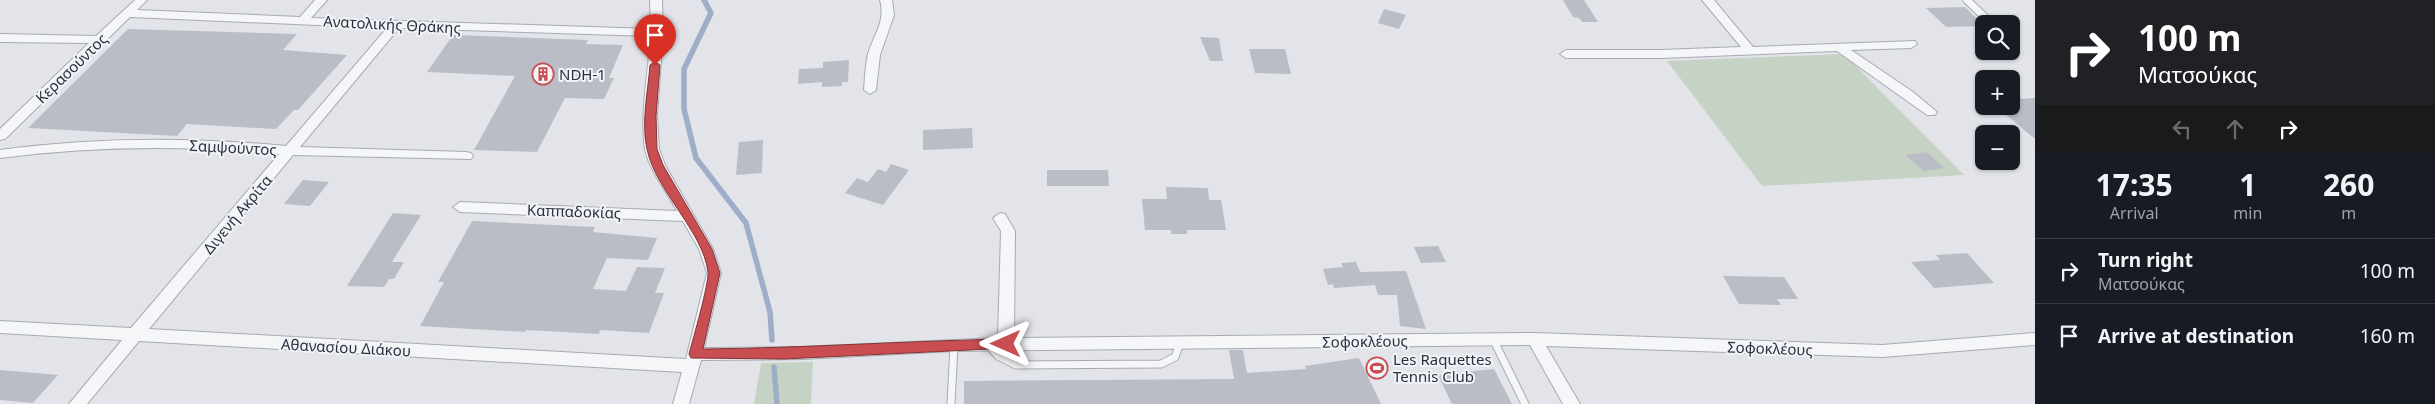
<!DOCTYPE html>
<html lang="en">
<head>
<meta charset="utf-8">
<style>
	:root { --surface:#171b24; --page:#20242c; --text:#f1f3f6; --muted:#9ea1a6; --line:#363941 }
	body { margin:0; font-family:"Noto Sans",sans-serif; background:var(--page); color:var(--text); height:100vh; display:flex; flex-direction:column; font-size:19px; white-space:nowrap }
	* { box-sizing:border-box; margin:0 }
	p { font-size:16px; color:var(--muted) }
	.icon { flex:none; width:28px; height:28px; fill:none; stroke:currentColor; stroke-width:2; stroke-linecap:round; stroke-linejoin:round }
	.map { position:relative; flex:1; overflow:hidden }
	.drawer { display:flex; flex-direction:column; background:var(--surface); width:400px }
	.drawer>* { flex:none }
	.guide { background:#202124; color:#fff; overflow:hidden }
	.tools { position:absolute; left:1975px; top:15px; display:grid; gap:10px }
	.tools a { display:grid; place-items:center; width:45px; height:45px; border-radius:8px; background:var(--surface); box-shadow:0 1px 4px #0004; font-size:25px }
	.pin { position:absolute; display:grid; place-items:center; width:42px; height:42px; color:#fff; margin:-51px -21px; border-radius:50% 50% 50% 0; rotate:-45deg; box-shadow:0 0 5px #0007 }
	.pin .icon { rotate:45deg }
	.me { position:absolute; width:55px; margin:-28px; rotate:270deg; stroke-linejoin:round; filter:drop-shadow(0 0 4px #0008) }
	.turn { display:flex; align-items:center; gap:18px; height:105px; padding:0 20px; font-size:22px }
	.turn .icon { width:65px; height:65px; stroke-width:2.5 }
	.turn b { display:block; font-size:35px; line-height:42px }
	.lanes { display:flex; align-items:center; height:48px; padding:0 20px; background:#0003; justify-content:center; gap:25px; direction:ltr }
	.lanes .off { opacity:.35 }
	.eta { display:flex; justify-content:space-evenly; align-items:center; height:85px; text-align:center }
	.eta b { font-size:30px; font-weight:700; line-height:35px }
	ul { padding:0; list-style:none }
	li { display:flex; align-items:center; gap:15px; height:65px; padding:0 20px; border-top:1px solid var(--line) }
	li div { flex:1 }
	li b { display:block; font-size:19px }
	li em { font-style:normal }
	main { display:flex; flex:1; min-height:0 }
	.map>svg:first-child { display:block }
</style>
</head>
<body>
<main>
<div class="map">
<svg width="2035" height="404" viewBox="0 0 2035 404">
	<rect width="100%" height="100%" fill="#e2e4ea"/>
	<g fill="#c6d3c4">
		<path d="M1844 54 1964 175 1762 186 1667 61Z"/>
		<path d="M813 362 811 404H754L761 363Z"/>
	</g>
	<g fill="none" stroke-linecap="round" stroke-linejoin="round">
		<g stroke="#9faec8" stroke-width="5.5">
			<path d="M704 0 711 13 684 69V109L696 158 746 223 770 312 772 340"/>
			<path d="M774 367 777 404"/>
		</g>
	</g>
	<g fill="#babdc6">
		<path d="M1563 0H1584L1598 22H1582L1579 18 1573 17Z"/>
		<path d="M1965 7 1984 26 1946 27 1926 8Z"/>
		<path d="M1384 9 1406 15 1399 29 1378 23Z"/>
		<path d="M128 29 297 34 283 50 347 55 298 110H294L276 129 187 124 177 136 28 128Z"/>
		<path d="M453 35 588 40 586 44 623 45 609 78H614L604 99 565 98 537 152 474 150 515 76 427 72Z"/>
		<path d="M1200 37 1219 38 1223 61H1210Z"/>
		<path d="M1249 49H1285L1291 74 1255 73Z"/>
		<path d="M849 60 848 82H842V86L822 87V82L798 84 799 69 823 68V62Z"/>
		<path d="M2011 90 2022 99 2035 98V139L2004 113H2011Z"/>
		<path d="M972 128 973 148 923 150V130Z"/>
		<path d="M763 140 762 173 736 175 739 142Z"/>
		<path d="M1927 152 1944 168 1923 171 1906 155Z"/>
		<path d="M891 164 909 170 883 205 845 193 857 178 868 182 878 169 886 172Z"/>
		<path d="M1047 170H1108L1109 186H1047Z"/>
		<path d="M303 180 329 182 310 206 284 204Z"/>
		<path d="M1166 187 1208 188 1209 200H1221L1226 230H1187V234H1171V230H1145L1142 199H1167Z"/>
		<path d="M393 213 421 215 392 262H404L394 279H389L384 287 347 286Z"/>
		<path d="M472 221 595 227 593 232 657 238 648 260 607 258 593 289 626 291 637 267 665 268 655 293H664L649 333 600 330 599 334 526 330 525 332 420 326 444 282H438Z"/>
		<path d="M1438 246 1446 262 1421 263 1414 247Z"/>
		<path d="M1967 253 1994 283 1934 288 1911 262 1940 260 1936 255Z"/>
		<path d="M1356 262 1360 272 1406 271 1426 329 1400 326 1397 295H1378L1375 285 1334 288 1333 284 1328 285 1323 269 1343 267 1341 263Z"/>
		<path d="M1723 276 1784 277 1798 299H1777L1781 305 1739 304Z"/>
		<path d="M1229 350H1243L1247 373 1306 369 1305 366 1359 358 1381 404H964V381L1234 379Z"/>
		<path d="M1494 369 1512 404H1452L1438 375Z"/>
		<path d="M0 370 13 371 58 375 33 403 0 400Z"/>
	</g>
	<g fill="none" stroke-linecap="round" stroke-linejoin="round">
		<g stroke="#a7aab4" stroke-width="9">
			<g id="service">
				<path d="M1967 0 1992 24"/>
				<path d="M1493 339 1525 404"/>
				<path d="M988 345 998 356 1016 365 1161 364 1175 357 1180 343"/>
				<path d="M951 404 954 345"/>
			</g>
		</g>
		<g stroke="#a7aab4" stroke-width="2">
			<g id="minor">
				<path d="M135 0H147L137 10 300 17 315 0H327L311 18 651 29 650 0H662L663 33 657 116 659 149 665 165 713 249 721 273 704 348 802 347 998 338 1001 231 993 218 1000 213 1005 214 1015 231 1014 338 1534 333 1882 345 2035 333V345L1882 357 1546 346 1580 404H1563L1530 345 954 351 802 359 701 360 689 404H673L682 372 139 341 87 404H69L122 340 0 333V321L131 328 279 154C187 145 92 146 0 158V150C95 137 191 137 286 146L387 28 130 17 5 139 0 140V129L89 43 0 42V34L96 36ZM399 28 651 36C648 71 640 115 645 149 649 170 667 192 677 211L460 202 453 207 460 212 683 221 699 249 707 273 686 359 149 329 293 155 471 159 473 156 471 153 466 152 300 147Z"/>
				<path d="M880 0H892L894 15 880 55 876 90 870 94 864 90C865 78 865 66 868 54 874 34 886 21 880 0Z"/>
				<path d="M1702 0H1714L1753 47 1915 41 1917 44 1911 48 1851 50 1913 92 1937 112 1935 115H1927L1837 51 1662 58H1566L1560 54 1566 50H1662L1741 47Z"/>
			</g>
		</g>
		<use href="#service" stroke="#f5f6f8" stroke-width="7"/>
		<use href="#minor" fill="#f5f6f8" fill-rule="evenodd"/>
	</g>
	<path fill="#c84e51" stroke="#823335" d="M655 62 660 65 656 116 657 149 663 165 712 249 720 273 703 349C804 348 905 341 1006 339L1012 344 1011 348 784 359 691 358 689 354C693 339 709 284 708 272 703 231 655 190 647 149 641 123 648 91 650 65Z"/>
	<defs>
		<g id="building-ring" transform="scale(1.125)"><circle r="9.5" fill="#f2f3f7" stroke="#c84e51" stroke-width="1.5"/><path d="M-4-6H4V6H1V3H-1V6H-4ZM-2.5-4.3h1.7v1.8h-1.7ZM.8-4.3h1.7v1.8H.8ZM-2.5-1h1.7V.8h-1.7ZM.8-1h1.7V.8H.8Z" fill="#c84e51"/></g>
		<g id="stadium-ring" transform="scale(1.125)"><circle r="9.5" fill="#f2f3f7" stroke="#c84e51" stroke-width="1.5"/><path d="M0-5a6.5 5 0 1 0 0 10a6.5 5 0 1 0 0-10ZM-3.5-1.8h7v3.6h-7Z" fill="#c84e51"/></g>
	</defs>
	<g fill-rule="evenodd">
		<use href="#building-ring" x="543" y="74"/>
		<use href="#stadium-ring" x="1377" y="368"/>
	</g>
	<g text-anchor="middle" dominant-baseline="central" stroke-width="4" stroke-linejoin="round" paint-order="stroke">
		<g font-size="15" fill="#2b3041" stroke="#f2f3f7">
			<text transform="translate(392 24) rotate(3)">Ανατολικής Θράκης</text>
			<text transform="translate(71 68) rotate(-44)">Κερασούντος</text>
			<text transform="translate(233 147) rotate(3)">Σαμψούντος</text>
			<text transform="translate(574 211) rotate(2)">Καππαδοκίας</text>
			<text transform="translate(237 214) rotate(-50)">Διγενή Ακρίτα</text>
			<text transform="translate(1365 341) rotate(-1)">Σοφοκλέους</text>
			<text transform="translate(346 347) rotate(3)">Αθανασίου Διάκου</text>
			<text transform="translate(1770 348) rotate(2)">Σοφοκλέους</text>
		</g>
		<g font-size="15" fill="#2b3041" stroke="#f2f3f7" text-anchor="start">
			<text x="559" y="74">NDH-1</text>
			<text x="1393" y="359">Les Raquettes<tspan x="1393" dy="17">Tennis Club</tspan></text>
		</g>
	</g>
</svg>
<div class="tools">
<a><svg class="icon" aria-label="search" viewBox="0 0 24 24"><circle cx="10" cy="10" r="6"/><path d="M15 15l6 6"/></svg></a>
<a>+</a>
<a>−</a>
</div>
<div class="pin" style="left:655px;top:65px;background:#d93025"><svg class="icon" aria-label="arrive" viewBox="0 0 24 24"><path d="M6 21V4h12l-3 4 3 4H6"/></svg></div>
<svg class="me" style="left:1006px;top:344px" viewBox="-20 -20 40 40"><path d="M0-17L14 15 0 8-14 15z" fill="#c84e51" stroke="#fff" stroke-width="4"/></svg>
</div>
<section class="drawer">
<div class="guide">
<div class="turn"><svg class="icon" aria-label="right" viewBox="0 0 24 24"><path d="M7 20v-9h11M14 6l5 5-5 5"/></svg><div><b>100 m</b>Ματσούκας</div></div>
<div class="lanes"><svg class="icon off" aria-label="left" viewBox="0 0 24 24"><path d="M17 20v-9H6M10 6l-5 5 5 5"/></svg><svg class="icon off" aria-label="ahead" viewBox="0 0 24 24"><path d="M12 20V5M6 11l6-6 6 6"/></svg><svg class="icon" aria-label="right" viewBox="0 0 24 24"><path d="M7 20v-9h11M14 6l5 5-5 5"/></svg></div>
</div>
<div class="eta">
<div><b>17:35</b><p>Arrival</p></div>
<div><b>1</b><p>min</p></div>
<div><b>260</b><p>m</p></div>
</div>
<ul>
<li><svg class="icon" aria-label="right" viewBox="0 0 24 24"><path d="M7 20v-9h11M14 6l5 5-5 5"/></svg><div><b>Turn right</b><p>Ματσούκας</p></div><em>100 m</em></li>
<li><svg class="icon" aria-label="arrive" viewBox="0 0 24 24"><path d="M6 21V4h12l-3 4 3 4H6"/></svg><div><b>Arrive at destination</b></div><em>160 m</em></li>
</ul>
</section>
</main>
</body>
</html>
